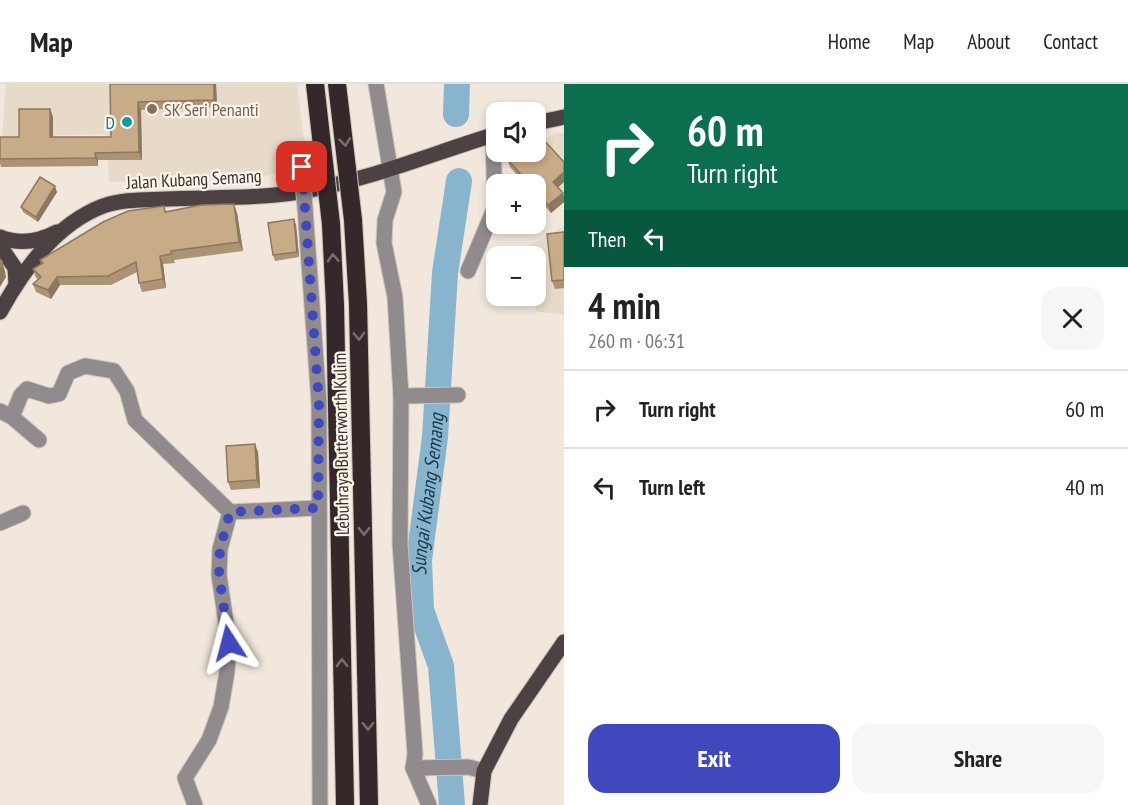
<!DOCTYPE html>
<html lang="en">
<head>
<meta charset="utf-8">
<style>
	:root { --surface:#fff; --page:#f6f6f6; --text:#222; --muted:#767676; --line:#e0e0e0; --accent:#4048bd }
	body { margin:0; font-family:"PT Sans Narrow",sans-serif; background:var(--page); color:var(--text); height:100vh; display:flex; flex-direction:column; font-size:22px; white-space:nowrap }
	* { box-sizing:border-box; margin:0 }
	p { font-size:20px; color:var(--muted) }
	.icon { flex:none; width:33px; height:33px; fill:none; stroke:currentColor; stroke-width:2; stroke-linecap:round; stroke-linejoin:round }
	.map { position:relative; flex:1; overflow:hidden }
	.details { display:flex; flex-direction:column; background:var(--surface); width:564px }
	.details>* { flex:none }
	.guide { background:#0b6e4f; color:#fff; overflow:hidden }
	.tools { position:absolute; left:486px; top:18px; display:grid; gap:12px }
	.tools a { display:grid; place-items:center; width:60px; height:60px; border-radius:12px; background:var(--surface); box-shadow:0 3px 9px #0003; font-size:30px }
	.pin { position:absolute; display:grid; place-items:center; width:51px; height:51px; color:#fff; margin:-26px; border-radius:12px; box-shadow:0 3px 9px #0006 }
	.me { position:absolute; width:66px; margin:-33px; rotate:351deg; stroke-linejoin:round; filter:drop-shadow(0 0 4px #0008) }
	.turn { display:flex; align-items:center; gap:21px; height:126px; padding:0 24px; font-size:27px }
	.turn .icon { width:78px; height:78px; stroke-width:2.5 }
	.turn b { display:block; font-size:42px; line-height:51px }
	.then { display:flex; align-items:center; height:57px; padding:0 24px; background:#0003; gap:12px; font-size:22px }
	.round { display:grid; place-items:center; flex:none; width:63px; height:63px; border-radius:18px; background:var(--page) }
	.head { display:flex; align-items:center; justify-content:space-between; height:102px; padding:0 24px }
	h1 { font-size:36px; font-weight:700; line-height:45px }
	.cta { display:flex; gap:12px; margin-top:auto; padding:12px 24px }
	.cta a { flex:1; height:69px; border-radius:18px; background:var(--accent); color:#fff; font-size:24px; font-weight:700; line-height:69px; text-align:center }
	.cta a+a { background:var(--page); color:var(--text) }
	ul { padding:0; list-style:none }
	li { display:flex; align-items:center; gap:18px; height:78px; padding:0 24px; border-top:2px solid var(--line) }
	li div { flex:1 }
	li b { display:block; font-size:22px }
	li em { font-style:normal }
	header { display:flex; align-items:center; gap:36px; box-sizing:border-box; height:84px; padding:0 30px; background:var(--surface); border-bottom:2px solid var(--line) }
	header strong { font-size:28px }
	nav { display:flex; gap:33px; margin-inline-start:auto; font-size:21px }
	main { display:flex; flex:1; min-height:0 }
	.map>svg:first-child { display:block }
</style>
</head>
<body>
<header>
<strong>Map</strong>
<nav><a>Home</a><a>Map</a><a>About</a><a>Contact</a></nav>
</header>
<main>
<div class="map">
<svg width="564" height="721" viewBox="0 0 564 721">
	<rect width="100%" height="100%" fill="#f1e7dc"/>
	<g fill="#e8dac8">
		<path d="M6 0H297L307 81 265 92 109 98 107 50 2 53Z"/>
		<path d="M556 49H564V117L524 68H536V59Z"/>
		<path d="M564 142V231L536 227V172H530L529 162Z"/>
	</g>
	<g fill="none" stroke-linecap="round" stroke-linejoin="round">
		<g stroke="#88b4ce" stroke-width="26">
			<path d="M456 30 457 0"/>
			<path id="s1" d="M452 721 441 582 421 526 419 476 435 353 445 189 459 97"/>
		</g>
		<g stroke="#cbc3b9" stroke-width="17">
			<g id="minor">
				<path d="M376 0 394 108 385 136 384 159 395 213 401 312 400 460 415 670 413 684 429 721"/>
				<path d="M305 124 319 319 320 721"/>
				<path d="M468 187 495 123 493 52"/>
				<path d="M401 312 458 311"/>
				<path d="M0 327 12 333 21 311 27 305 49 312 59 310 68 289 85 282 114 287 127 307 135 336 230 428 318 424"/>
				<path d="M12 333 39 356"/>
				<path d="M0 439 23 429"/>
				<path d="M413 684 468 683 484 687"/>
				<path d="M195 721 185 694 209 656 221 623 227 588 229 559 219 491 220 465 230 428"/>
			</g>
		</g>
		<g stroke="#cbc3b9" stroke-width="17">
			<g id="major">
				<path d="M536 39 564 33"/>
				<path d="M0 153C20 161 38 158 57 148"/>
				<path d="M0 162 15 184 16 200"/>
				<path d="M0 228C24 185 56 140 103 122 123 115 146 116 167 115 210 113 256 115 299 108 366 97 431 70 496 50"/>
				<path d="M480 721 484 687 511 635 564 558"/>
			</g>
		</g>
		<use href="#minor" stroke="#928b8d" stroke-width="15"/>
		<use href="#major" stroke="#4c4143" stroke-width="15"/>
		<g stroke="#cbc3b9" stroke-width="17" stroke-linecap="butt">
			<path id="minor-bridge" d="M302 83 305 124"/>
		</g>
		<g stroke="#cbc3b9" stroke-width="20" stroke-linecap="butt">
			<g id="highway-bridge">
				<path d="M315 0 331 140 335 221 345 721"/>
				<path d="M337 0 353 136 358 220 369 721"/>
			</g>
		</g>
		<use href="#minor-bridge" stroke="#928b8d" stroke-width="15"/>
		<use href="#highway-bridge" stroke="#34282a" stroke-width="18"/>
	</g>
	<g fill="#ac9374">
		<path d="M110 0H216L217 23 141 26 142 76H98V82L1 83 0 79V53H19L50 25 53 33V53H111Z"/>
		<path d="M507 75 564 98 558 103 563 109 564 113V118L551 129 536 112V100H525L510 83Z"/>
		<path d="M57 108 38 138 23 128 21 123Z"/>
		<path d="M164 122 166 128 237 129 243 167 174 176 175 179 163 180 166 204 142 208 139 199 137 188 111 201H60L51 215 36 208 33 200 38 195 36 194 33 185 41 180 40 176Z"/>
		<path d="M296 141 299 173 275 177 273 171Z"/>
		<path d="M564 148V204L555 205 552 197Z"/>
		<path d="M258 368 260 404 231 406 228 398Z"/>
	</g>
	<g fill="#8c785e">
		<path d="M214 0H216L217 23 214 16Z"/>
		<path d="M138 18 141 26 142 76 139 68Z"/>
		<path d="M50 25 53 33V61L50 53Z"/>
		<path d="M95 69 98 76V82L96 74Z"/>
		<path d="M564 88V98L556 105 553 98Z"/>
		<path d="M55 102 57 108 38 138 36 133Z"/>
		<path d="M563 109 564 113V118L551 129 548 121Z"/>
		<path d="M234 120 237 129 243 167 239 158Z"/>
		<path d="M294 135 296 141 299 173 297 168Z"/>
		<path d="M160 172 163 180 166 204 163 195Z"/>
		<path d="M2 177 5 187 6 193 0 203V187Z"/>
		<path d="M57 193 60 201 51 215 48 206Z"/>
		<path d="M255 360 258 368 260 404 257 396Z"/>
	</g>
	<g fill="#c8ab87" stroke="#8c785e" stroke-width="1.5">
		<path d="M110 0H214V16L138 18 139 68 95 69 96 74 0 75V53H19V25H50V53H111Z"/>
		<path d="M542 54 564 78V88L553 98 563 109 548 121 536 107V100H530L507 75 516 68H536V60Z"/>
		<path d="M40 93 55 102 36 133 21 123Z"/>
		<path d="M234 120 239 158 171 167V170L160 172 163 195 139 199 136 178 108 192 57 193 48 206 33 200 41 193 33 185 43 179 40 176 103 138 128 127 164 122 165 128 201 121Z"/>
		<path d="M294 135 297 168 273 171 268 139Z"/>
		<path d="M564 148V196L552 197 547 150Z"/>
		<path d="M0 175 2 177V183L0 187Z"/>
		<path d="M255 360 257 396 228 398 226 362Z"/>
	</g>
	<defs><path id="oneway-chevron" d="M-2-3.5L2.5 0L-2 3.5" fill="none" stroke-width="1.6" stroke-linecap="round" stroke-linejoin="round" transform="scale(1.5)"/></defs>
	<g stroke="#7b6f6d">
		<use href="#oneway-chevron" transform="translate(345 58) rotate(83)"/>
		<use href="#oneway-chevron" transform="translate(333 174) rotate(-93)"/>
		<use href="#oneway-chevron" transform="translate(359 252) rotate(88)"/>
		<use href="#oneway-chevron" transform="translate(364 447) rotate(89)"/>
		<use href="#oneway-chevron" transform="translate(342 579) rotate(-91)"/>
		<use href="#oneway-chevron" transform="translate(368 642) rotate(89)"/>
	</g>
	<g fill="none" stroke-linecap="round" stroke-linejoin="round">
		<path stroke="#4048bd" stroke-width="10" stroke-dasharray="0 18" d="M229 559 219 491 220 465 230 428 318 424 319 319 302 83"/>
	</g>
	<circle fill="#8d6e63" stroke="#fef4e9" stroke-width="2" cx="152" cy="25" r="6"/>
	<circle fill="#0f9aa8" stroke="#fef4e9" stroke-width="2" cx="127" cy="38" r="6"/>
	<g text-anchor="middle" dominant-baseline="central" stroke-width="4.5" stroke-linejoin="round" paint-order="stroke">
		<g font-size="18" fill="#785e54" stroke="#fef4e9" text-anchor="start">
			<text x="164" y="25">SK Seri Penanti</text>
		</g>
		<g font-size="18" fill="#0d838f" stroke="#fef4e9" text-anchor="end">
			<text x="115" y="38">D</text>
		</g>
		<g font-size="18" fill="#35322d" stroke="#fef4e9">
			<text transform="translate(194 95) rotate(-3)">Jalan Kubang Semang</text>
			<text transform="translate(341 360) rotate(-91)">Lebuhraya Butterworth Kulim</text>
		</g>
		<g font-size="20" font-style="italic" fill="#143a4d" stroke="#fef4e9">
			<text stroke="none"><textPath href="#s1" startOffset="315">Sungai Kubang Semang</textPath></text>
		</g>
	</g>
</svg>
<div class="tools">
<a><svg class="icon" aria-label="sound" viewBox="0 0 24 24"><path d="M4 9h4l5-4v14l-5-4H4zM17 9q2 3 0 6"/></svg></a>
<a>+</a>
<a>−</a>
</div>
<div class="pin" style="left:302px;top:83px;background:#d93025"><svg class="icon" aria-label="arrive" viewBox="0 0 24 24"><path d="M6 21V4h12l-3 4 3 4H6"/></svg></div>
<svg class="me" style="left:229px;top:559px" viewBox="-20 -20 40 40"><path d="M0-17L14 15 0 8-14 15z" fill="#4048bd" stroke="#fff" stroke-width="4"/></svg>
</div>
<section class="details">
<div class="guide">
<div class="turn"><svg class="icon" aria-label="right" viewBox="0 0 24 24"><path d="M7 20v-9h11M14 6l5 5-5 5"/></svg><div><b>60 m</b>Turn right</div></div>
<div class="then">Then<svg class="icon" aria-label="left" viewBox="0 0 24 24"><path d="M17 20v-9H6M10 6l-5 5 5 5"/></svg></div>
</div>
<div class="head"><div><h1>4 min</h1><p>260 m · 06:31</p></div><a class="round"><svg class="icon" aria-label="close" viewBox="0 0 24 24"><path d="M6 6l12 12M18 6L6 18"/></svg></a></div>
<ul>
<li><svg class="icon" aria-label="right" viewBox="0 0 24 24"><path d="M7 20v-9h11M14 6l5 5-5 5"/></svg><div><b>Turn right</b></div><em>60 m</em></li>
<li><svg class="icon" aria-label="left" viewBox="0 0 24 24"><path d="M17 20v-9H6M10 6l-5 5 5 5"/></svg><div><b>Turn left</b></div><em>40 m</em></li>
</ul>
<div class="cta"><a>Exit</a><a>Share</a></div>
</section>
</main>
</body>
</html>
